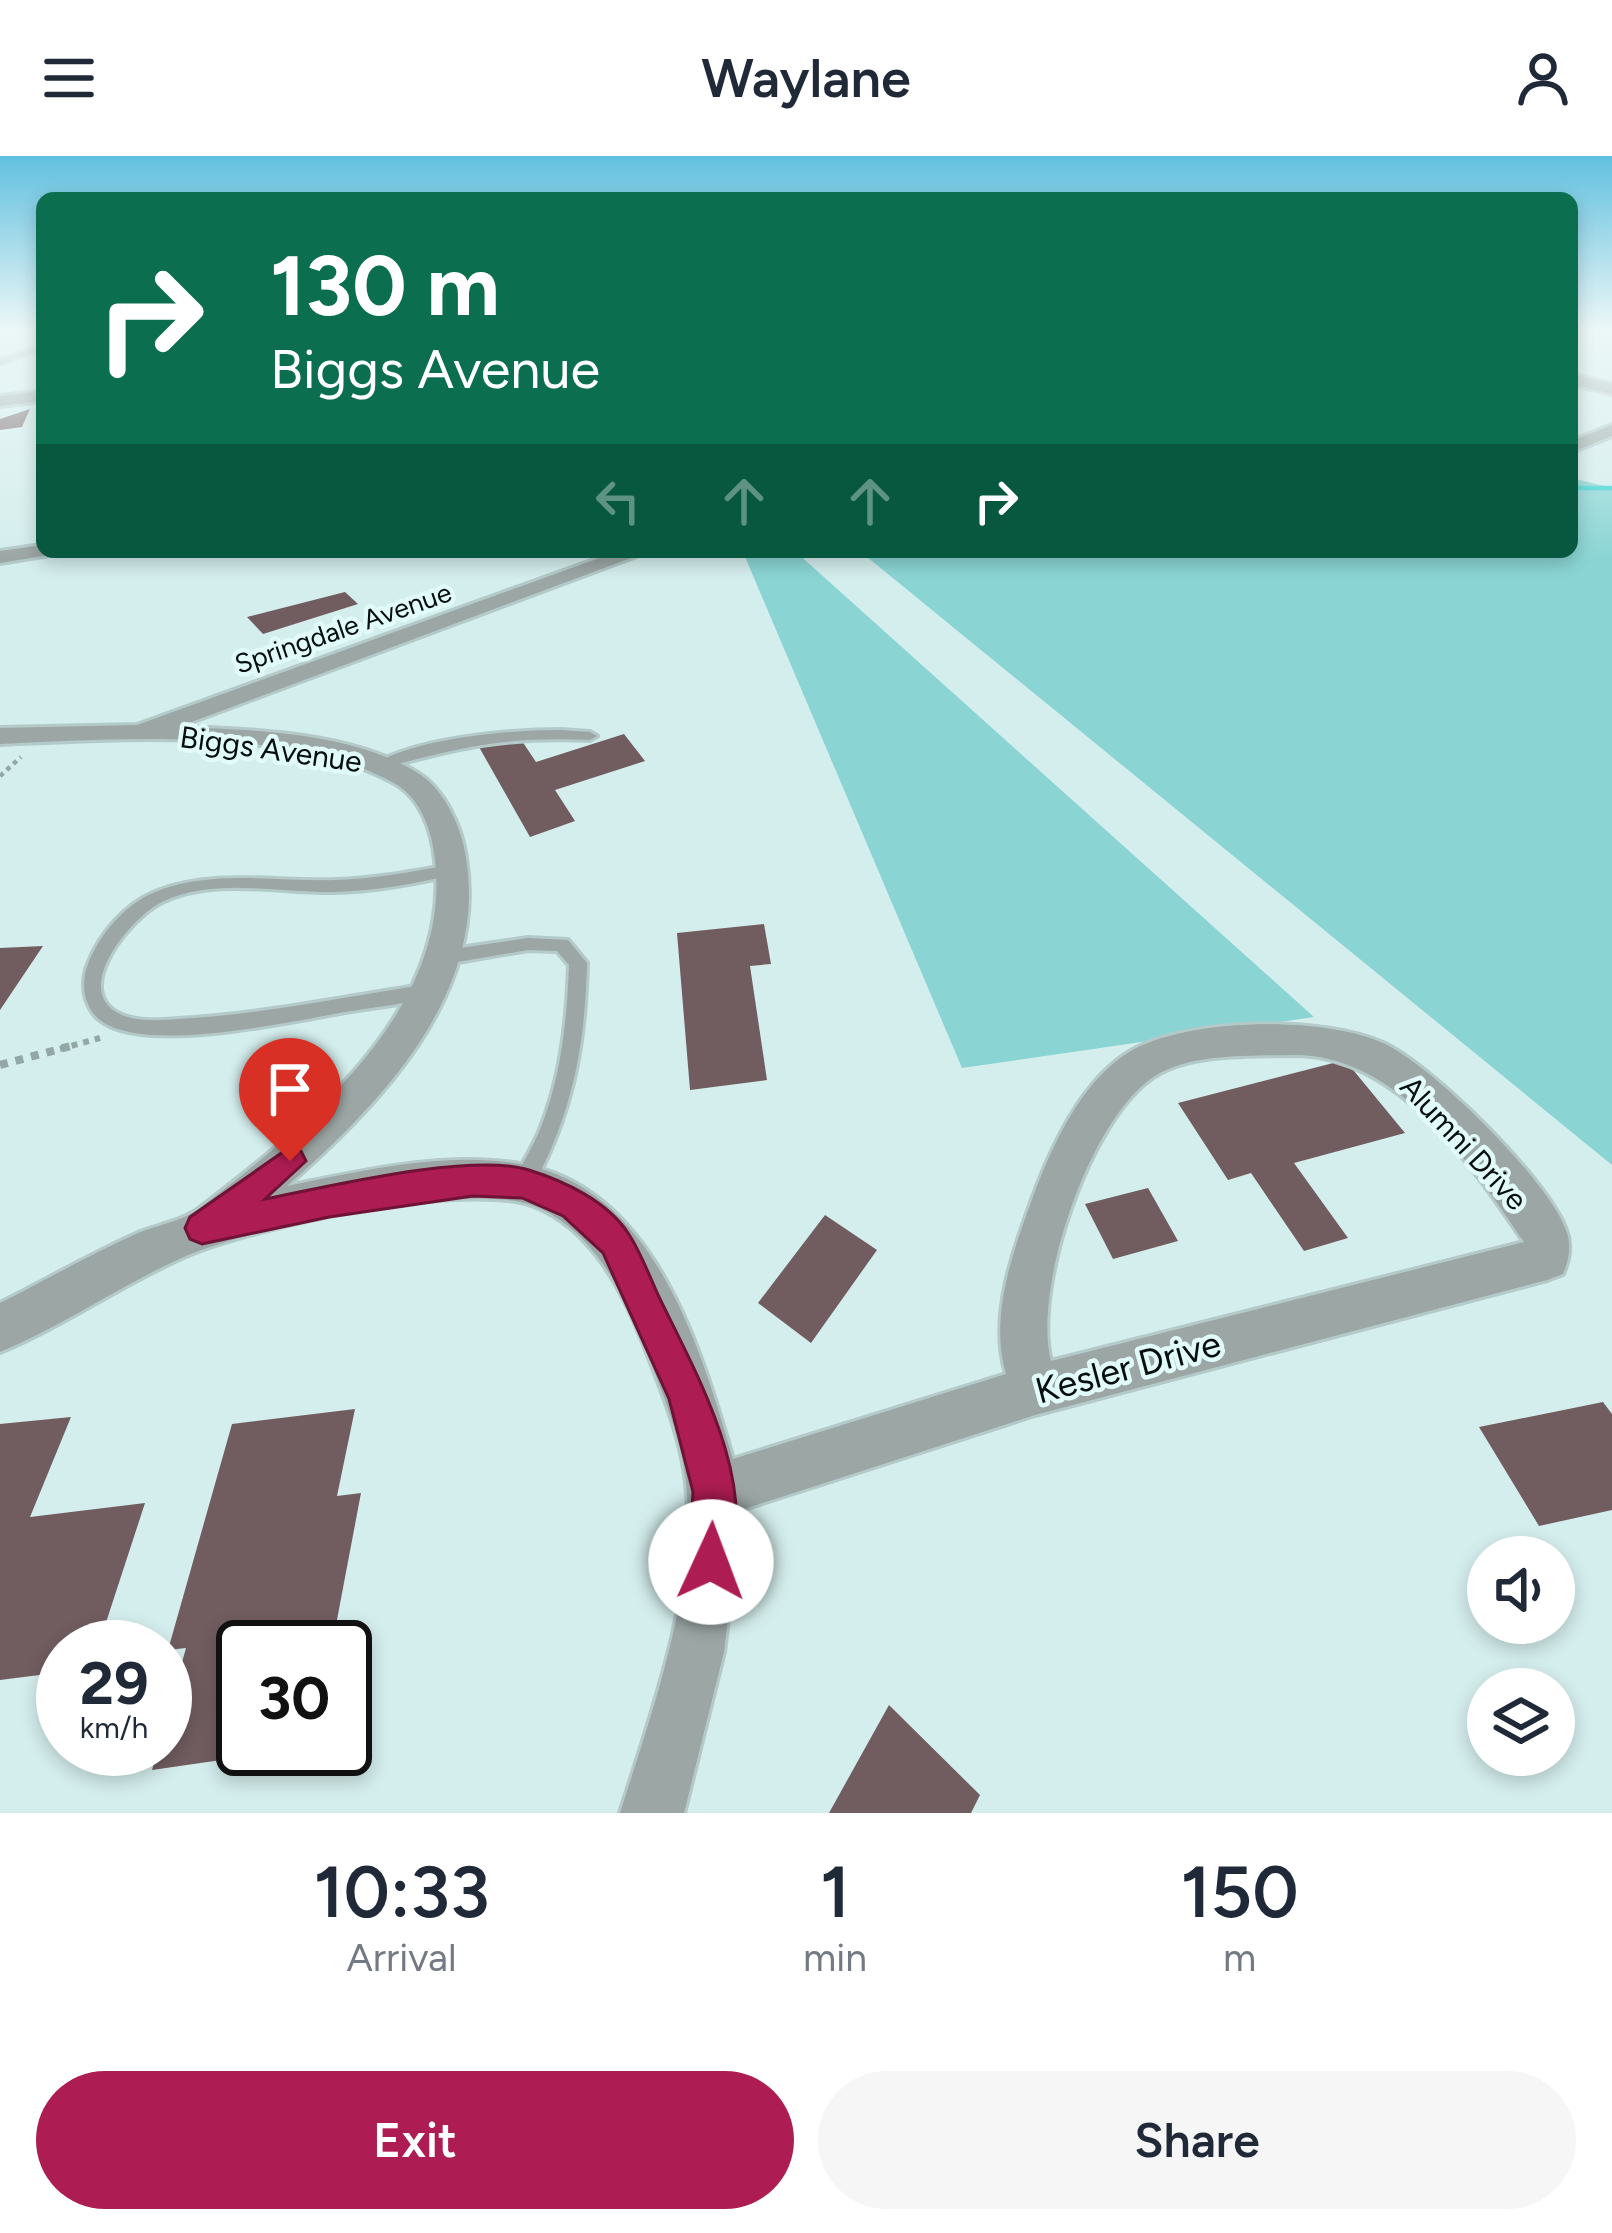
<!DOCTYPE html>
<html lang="en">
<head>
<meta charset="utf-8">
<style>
	:root { --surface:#fff; --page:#f6f6f7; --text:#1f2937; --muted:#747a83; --accent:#ad1c52 }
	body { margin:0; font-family:Figtree,sans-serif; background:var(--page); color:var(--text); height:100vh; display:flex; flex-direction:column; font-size:45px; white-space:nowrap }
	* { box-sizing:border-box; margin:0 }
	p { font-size:39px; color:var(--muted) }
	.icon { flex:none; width:66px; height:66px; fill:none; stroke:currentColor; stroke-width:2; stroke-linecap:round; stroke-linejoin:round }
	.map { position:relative; height:1657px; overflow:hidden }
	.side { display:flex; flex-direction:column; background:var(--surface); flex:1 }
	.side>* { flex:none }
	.hud { position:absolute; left:36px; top:36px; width:1542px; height:366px; border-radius:18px; box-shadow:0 6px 18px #0003; background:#0b6e4f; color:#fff; overflow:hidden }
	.fabs { position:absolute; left:1467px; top:1380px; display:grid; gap:24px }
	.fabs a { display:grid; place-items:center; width:108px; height:108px; border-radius:50%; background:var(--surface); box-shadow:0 6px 18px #0003; font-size:60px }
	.speed { position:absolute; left:36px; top:1464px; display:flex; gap:24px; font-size:60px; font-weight:700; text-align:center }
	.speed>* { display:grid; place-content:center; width:156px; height:156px; border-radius:50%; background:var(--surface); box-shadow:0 6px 18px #0003; line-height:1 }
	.speed small { font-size:30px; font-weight:400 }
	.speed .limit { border:6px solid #111; border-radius:18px; background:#fff; color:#111 }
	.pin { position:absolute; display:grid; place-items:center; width:102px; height:102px; color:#fff; margin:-123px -51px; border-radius:50% 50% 50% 0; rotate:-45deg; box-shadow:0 0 12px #0007 }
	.pin .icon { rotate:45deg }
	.me { position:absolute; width:132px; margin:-66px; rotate:2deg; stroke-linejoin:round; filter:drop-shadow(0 0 9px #0008) }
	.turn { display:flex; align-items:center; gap:42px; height:252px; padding:0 36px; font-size:54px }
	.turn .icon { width:156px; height:156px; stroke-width:2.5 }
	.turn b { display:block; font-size:84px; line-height:102px }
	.lanes { display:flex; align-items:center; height:114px; padding:0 36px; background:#0003; justify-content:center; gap:60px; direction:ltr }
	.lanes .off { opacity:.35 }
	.eta { display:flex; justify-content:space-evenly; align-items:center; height:204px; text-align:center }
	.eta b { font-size:72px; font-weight:600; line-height:84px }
	.action { display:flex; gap:24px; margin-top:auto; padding:24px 36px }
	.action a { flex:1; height:138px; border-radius:72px; background:var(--accent); color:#fff; font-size:48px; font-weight:600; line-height:138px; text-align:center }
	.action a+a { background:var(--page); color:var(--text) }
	header { display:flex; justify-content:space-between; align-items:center; height:156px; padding:0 36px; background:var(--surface); font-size:54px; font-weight:600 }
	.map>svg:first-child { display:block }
</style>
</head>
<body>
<header><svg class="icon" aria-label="menu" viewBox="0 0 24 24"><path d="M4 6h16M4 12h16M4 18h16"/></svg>Waylane<svg class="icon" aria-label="person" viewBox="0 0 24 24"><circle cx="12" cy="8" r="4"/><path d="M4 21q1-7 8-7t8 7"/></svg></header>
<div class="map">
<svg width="1612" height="1657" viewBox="0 0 1612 1657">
	<rect width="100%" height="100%" fill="#d4eeed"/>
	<g fill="#8ad5d4">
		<path d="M1572 322 1612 332V1009L861 396H1572Z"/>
		<path d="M743 396H796L1314 861 962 912Z"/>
	</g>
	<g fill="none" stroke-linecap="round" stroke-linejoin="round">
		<path stroke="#38d2d1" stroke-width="4.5" d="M1572 332H1612"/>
	</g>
	<g fill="#715d60">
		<path d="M30 253 22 271 0 274V263Z"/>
		<path d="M345 436 358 448 263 478 247 461Z"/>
		<path d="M624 578 645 605 555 634 575 665 530 681 479 591 518 579 536 606Z"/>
		<path d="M764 768 771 808 750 810 767 924 690 934 677 777Z"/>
		<path d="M43 790 0 854V792Z"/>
		<path d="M1345 904 1405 977 1294 1007 1348 1082 1304 1095 1251 1017 1228 1024 1178 947Z"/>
		<path d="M1148 1032 1178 1085 1113 1103 1085 1048Z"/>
		<path d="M825 1059 877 1094 811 1187 758 1147Z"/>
		<path d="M1603 1246 1612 1258V1354L1539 1370 1479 1271Z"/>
		<path d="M355 1253 337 1340 361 1337 336 1469 316 1471 312 1491H243V1593L277 1596 152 1614 158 1593H165V1567L186 1492 168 1494 232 1268Z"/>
		<path d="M71 1261 30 1361 145 1347 98 1491H63V1516L0 1524V1268Z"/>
		<path d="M889 1549 980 1639 971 1657H829Z"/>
	</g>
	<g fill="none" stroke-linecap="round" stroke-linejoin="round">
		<g stroke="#b3cac9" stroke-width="6">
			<g id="service">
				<path d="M42 182 39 194 0 208V204L34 192Z"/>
				<path d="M561 574 590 576 597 580 590 584C507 580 459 591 380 613L373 609C416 582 509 574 561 574Z"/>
				<path d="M454 708 462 713 460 717C419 727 376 735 334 736 278 737 214 721 162 746 131 761 68 836 122 859 143 868 172 863 194 862 273 856 351 840 429 828L435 830 438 835 435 840C406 848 375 851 345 856 289 866 161 894 110 870 85 859 79 831 88 808 100 778 124 749 155 736 213 713 275 726 336 724 376 723 415 715 454 708Z"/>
				<path d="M528 782 568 784 587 807C585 892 572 959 531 1034L523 1037 515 1034 512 1027C521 1010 531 994 539 976 561 923 567 866 569 809L557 795 528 794 446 808 437 801 446 794Z"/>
			</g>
		</g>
		<g stroke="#b3cac9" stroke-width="6">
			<g id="minor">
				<path d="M1572 218 1612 228V238L1572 228Z"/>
				<path d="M42 235V245L0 250V240Z"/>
				<path d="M1612 269V280L1572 296V285Z"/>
				<path d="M42 389 49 399 0 407V395Z"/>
				<path d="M616 396H647L178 571C255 574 351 576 418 617 445 634 462 672 466 702 488 837 381 947 287 1030 362 1015 449 994 525 1009 655 1034 701 1194 733 1303L1006 1218C989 1161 1013 1095 1033 1041 1051 992 1080 928 1126 898 1183 861 1323 860 1383 887 1432 909 1548 1024 1566 1074 1572 1090 1569 1103 1563 1118L1547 1124 1035 1259 741 1354 724 1496 684 1657H620C651 1559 694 1442 687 1337 684 1288 662 1235 644 1189 623 1135 592 1073 534 1050 466 1024 254 1071 186 1100 122 1128 65 1169 0 1196V1147C46 1124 91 1098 138 1077 155 1070 182 1065 197 1054 304 972 453 855 435 704 432 675 421 642 394 627 292 570 114 583 0 588V572L137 569ZM1301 899C1401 904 1472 1009 1524 1086L1051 1205C1032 1132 1090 961 1155 920 1192 896 1258 900 1301 899Z"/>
			</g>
		</g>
		<path stroke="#93a7a6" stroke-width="4.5" stroke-dasharray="4.5 4.5" stroke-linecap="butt" d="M0 620 21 601"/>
		<path stroke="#93a7a6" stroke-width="6" stroke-dasharray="6 6" stroke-linecap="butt" d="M60 893 100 882"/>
		<path stroke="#93a7a6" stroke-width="8" stroke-dasharray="8 8" stroke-linecap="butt" d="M0 909 71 890"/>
		<use href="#service" fill="#9ba6a5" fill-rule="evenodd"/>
		<use href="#minor" fill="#9ba6a5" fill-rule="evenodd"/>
	</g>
	<linearGradient id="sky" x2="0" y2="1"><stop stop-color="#61c0df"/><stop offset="0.43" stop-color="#ecf7f7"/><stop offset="1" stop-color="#ecf7f7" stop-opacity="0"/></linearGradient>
	<rect width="1612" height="404" fill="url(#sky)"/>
	<path fill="#ad1c52" stroke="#701235" stroke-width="3" d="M290 991 301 995 306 1005 265 1043C327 1031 471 996 529 1014 564 1025 607 1045 628 1077 641 1096 650 1122 660 1143 698 1221 762 1333 726 1421L711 1428 696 1421 689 1406 693 1336 669 1243 603 1097 563 1060 522 1042 473 1040 329 1061 202 1088 190 1083 185 1072 190 1061Z"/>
	<g text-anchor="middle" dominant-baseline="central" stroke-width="9" stroke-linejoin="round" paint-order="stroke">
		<g font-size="27" fill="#060e0e" stroke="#e1fbfa">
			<text transform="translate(343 472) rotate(-19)">Springdale Avenue</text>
		</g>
		<g font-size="30" fill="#060e0e" stroke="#e1fbfa">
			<text transform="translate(271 593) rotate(8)">Biggs Avenue</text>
			<text transform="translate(1464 987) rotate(47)">Alumni Drive</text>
		</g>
		<g font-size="36" fill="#060e0e" stroke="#e1fbfa">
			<text transform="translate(1128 1211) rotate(-15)">Kesler Drive</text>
		</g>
	</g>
</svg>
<div class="fabs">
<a><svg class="icon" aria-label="sound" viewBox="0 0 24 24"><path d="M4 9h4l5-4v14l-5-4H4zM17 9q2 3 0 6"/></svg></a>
<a><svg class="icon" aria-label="layers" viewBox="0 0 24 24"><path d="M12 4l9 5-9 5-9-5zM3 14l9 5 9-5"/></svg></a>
</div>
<div class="speed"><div>29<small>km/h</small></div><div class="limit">30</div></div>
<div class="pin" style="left:290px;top:1005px;background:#d93025"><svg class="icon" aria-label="arrive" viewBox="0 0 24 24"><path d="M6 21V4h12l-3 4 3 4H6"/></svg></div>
<svg class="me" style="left:711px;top:1406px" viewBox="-20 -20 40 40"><circle r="19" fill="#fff"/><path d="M0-13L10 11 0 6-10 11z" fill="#ad1c52"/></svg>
<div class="hud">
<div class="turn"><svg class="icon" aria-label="right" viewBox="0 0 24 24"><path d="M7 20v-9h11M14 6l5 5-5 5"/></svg><div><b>130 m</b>Biggs Avenue</div></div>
<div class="lanes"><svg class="icon off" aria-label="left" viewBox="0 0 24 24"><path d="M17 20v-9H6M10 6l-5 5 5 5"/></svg><svg class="icon off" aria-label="ahead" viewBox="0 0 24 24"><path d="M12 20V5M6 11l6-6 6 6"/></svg><svg class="icon off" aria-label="ahead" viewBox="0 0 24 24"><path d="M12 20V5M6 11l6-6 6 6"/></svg><svg class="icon" aria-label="right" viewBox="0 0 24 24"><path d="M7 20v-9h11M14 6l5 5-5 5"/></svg></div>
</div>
</div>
<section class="side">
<div class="eta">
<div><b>10:33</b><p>Arrival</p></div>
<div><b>1</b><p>min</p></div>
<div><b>150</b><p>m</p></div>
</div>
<div class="action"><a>Exit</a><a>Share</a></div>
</section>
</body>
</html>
